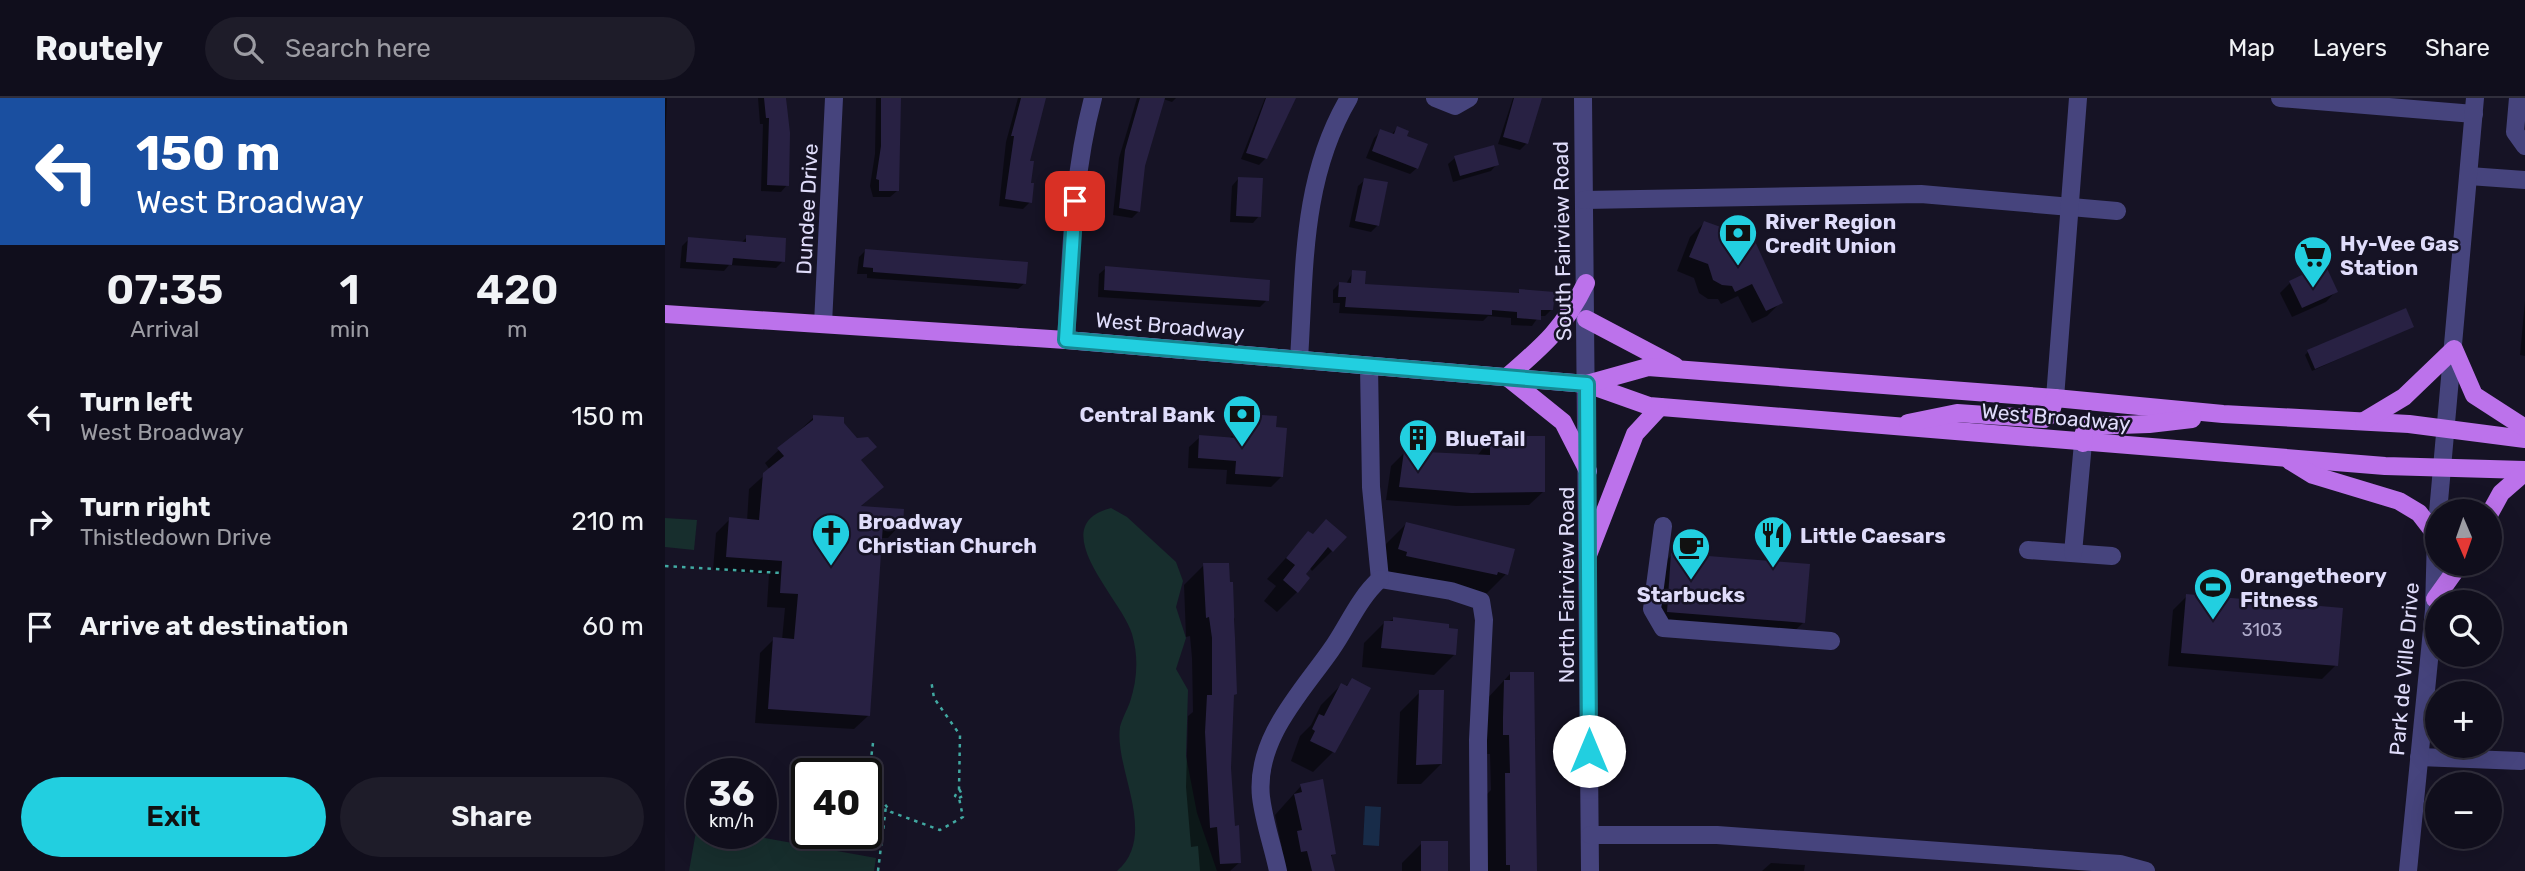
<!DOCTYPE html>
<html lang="en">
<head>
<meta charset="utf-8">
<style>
	:root { --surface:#100e1c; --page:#1e1c29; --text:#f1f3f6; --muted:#9c9ca3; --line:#302e3b; --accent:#22cfe0 }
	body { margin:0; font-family:Rubik,sans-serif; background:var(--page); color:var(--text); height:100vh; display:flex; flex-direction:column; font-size:26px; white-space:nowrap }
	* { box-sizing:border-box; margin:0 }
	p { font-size:23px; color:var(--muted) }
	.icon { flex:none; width:38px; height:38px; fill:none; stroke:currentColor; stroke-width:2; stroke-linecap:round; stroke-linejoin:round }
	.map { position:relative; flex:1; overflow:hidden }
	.side { display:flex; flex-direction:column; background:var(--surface); width:665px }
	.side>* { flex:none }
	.hud { background:#1a4fa0; color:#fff; overflow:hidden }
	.needle { width:46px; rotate:178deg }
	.controls { position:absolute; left:1760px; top:401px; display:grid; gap:14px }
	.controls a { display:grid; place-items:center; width:77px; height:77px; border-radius:50%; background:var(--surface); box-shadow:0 7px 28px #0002,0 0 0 2px var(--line); font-size:35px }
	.speed { position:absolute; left:21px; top:660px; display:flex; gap:14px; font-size:35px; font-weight:700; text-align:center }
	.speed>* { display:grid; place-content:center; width:91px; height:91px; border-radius:50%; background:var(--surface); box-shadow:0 7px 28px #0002,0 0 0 2px var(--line); line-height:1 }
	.speed small { font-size:18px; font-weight:400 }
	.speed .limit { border:4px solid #111; border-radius:10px; background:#fff; color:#111 }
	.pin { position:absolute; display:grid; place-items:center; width:60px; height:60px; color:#fff; margin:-30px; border-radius:14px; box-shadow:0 4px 10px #0006 }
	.me { position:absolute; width:77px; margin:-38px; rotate:0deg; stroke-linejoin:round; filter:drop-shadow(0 0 5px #0008) }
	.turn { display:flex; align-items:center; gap:24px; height:147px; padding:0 21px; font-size:32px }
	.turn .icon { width:91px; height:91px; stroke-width:2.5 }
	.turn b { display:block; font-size:49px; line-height:60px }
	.eta { display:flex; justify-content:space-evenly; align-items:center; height:119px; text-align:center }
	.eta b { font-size:42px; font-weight:600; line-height:49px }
	.action { display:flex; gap:14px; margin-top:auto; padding:14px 21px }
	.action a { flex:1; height:80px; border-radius:42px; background:var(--accent); color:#111; font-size:28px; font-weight:600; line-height:80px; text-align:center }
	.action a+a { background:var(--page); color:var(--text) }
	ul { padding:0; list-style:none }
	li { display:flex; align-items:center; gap:21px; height:105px; padding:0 21px }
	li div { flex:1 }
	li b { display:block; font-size:26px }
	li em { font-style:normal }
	header { display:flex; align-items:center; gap:42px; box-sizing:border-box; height:98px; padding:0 35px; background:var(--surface); border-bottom:2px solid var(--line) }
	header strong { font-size:33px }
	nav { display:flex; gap:38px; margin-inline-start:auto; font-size:24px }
	.search { width:490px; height:63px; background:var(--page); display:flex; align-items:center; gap:18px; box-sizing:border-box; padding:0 24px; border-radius:38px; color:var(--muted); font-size:26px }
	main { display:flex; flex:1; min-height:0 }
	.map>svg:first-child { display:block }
</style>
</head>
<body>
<header>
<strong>Routely</strong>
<div class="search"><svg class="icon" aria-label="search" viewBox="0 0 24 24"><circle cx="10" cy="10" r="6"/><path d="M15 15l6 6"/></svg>Search here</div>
<nav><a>Map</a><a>Layers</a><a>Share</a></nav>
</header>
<main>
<section class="side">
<div class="hud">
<div class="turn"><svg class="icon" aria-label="left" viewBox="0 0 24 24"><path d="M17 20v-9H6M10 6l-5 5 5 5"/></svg><div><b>150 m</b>West Broadway</div></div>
</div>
<div class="eta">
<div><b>07:35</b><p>Arrival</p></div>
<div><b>1</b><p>min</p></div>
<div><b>420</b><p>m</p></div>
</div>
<ul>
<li><svg class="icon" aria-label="left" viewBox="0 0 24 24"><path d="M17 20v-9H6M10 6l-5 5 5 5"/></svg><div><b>Turn left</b><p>West Broadway</p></div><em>150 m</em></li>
<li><svg class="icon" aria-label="right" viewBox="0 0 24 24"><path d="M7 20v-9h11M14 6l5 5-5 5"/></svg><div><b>Turn right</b><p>Thistledown Drive</p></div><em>210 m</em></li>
<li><svg class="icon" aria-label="arrive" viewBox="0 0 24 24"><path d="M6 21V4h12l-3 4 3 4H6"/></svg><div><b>Arrive at destination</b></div><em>60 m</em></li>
</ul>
<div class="action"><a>Exit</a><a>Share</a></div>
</section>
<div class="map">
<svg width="1860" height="773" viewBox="0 0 1860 773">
	<rect width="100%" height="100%" fill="#161325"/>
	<g fill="#172e2d">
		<path d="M446 410 462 419 511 464 518 483 511 509 521 540 511 571 523 592 521 658 532 715 552 773H452C494 737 449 671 455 629 457 621 462 612 465 604 472 582 474 560 467 536 458 502 377 428 446 410Z"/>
		<path d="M0 420 32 422 29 452 0 449Z"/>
		<path d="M32 728 37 729V735H72L211 760 209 773H24Z"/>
	</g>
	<path fill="#182c49" d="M700 708 716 709 714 748 698 747Z"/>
	<g fill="#0007">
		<path d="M0 0H2L0 48Z"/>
		<path d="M93 0H121L122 87 116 94 96 93 98 26H95Z"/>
		<path d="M211 0H234L232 93 225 99H208L205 88 210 56Z"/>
		<path d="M353 0H376L363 64 365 104 358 111 334 108 341 44Z"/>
		<path d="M472 0H511L507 4 498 1 479 68 474 113 467 120 448 117 454 60Z"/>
		<path d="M600 0H630L601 60 594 67 576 61Z"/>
		<path d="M848 0H864L862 45 855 52 833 46Z"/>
		<path d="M732 30 740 39 752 70 745 76 701 60 709 40 716 33 726 37Z"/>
		<path d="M790 60 832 66 826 73 788 84 783 66Z"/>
		<path d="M573 81 594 118 588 125 565 124 567 88Z"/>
		<path d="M700 82 713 127 706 134 684 129 693 88Z"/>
		<path d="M1039 125 1116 204 1102 218 1087 225 1073 198 1056 206 1053 201H1043L1034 195 1029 180 1012 173 1025 139Z"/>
		<path d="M82 139 118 163 111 170 64 167 59 173 15 170 17 148 24 141 76 145Z"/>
		<path d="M200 153 360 185 353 191 202 180V176H192L194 159Z"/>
		<path d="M441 170 602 202 595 209 433 199 434 176Z"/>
		<path d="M688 174 698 188 851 197 855 193 887 211 880 218H874L867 228 846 227V220L823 218 818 223 674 215 675 205H668V192L675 185 681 186Z"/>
		<path d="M1626 184 1671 193 1661 204 1627 219 1615 195Z"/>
		<path d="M1860 203V258L1855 257Z"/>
		<path d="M1747 228 1647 273 1640 257 1643 254Z"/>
		<path d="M585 318 609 331 617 378 606 389 561 386 562 372 523 370 524 349 535 339 564 341Z"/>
		<path d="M149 319 177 325 195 363 217 389 194 410 236 426 223 440H216L203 618 189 631 90 625 95 555 109 541 117 542 120 510 102 509 104 476 48 472 51 435 65 421 82 423 84 391 105 372 100 365Z"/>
		<path d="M826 340 878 394 864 407 791 408 721 402 726 368 740 354 812 358Z"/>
		<path d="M662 424 667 453 647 473 644 469 632 494 612 514 599 503 611 488 602 481 643 435 647 438Z"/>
		<path d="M741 426 841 476 821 496 722 478 723 473 714 471 721 446Z"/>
		<path d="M1007 457 1138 525 1124 538 988 527 993 470Z"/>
		<path d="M539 467 570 521V596L567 599 564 670 568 730 575 764 565 773H535L533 748 526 749 521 689 523 618 528 614 527 560 525 538 521 539 519 487Z"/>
		<path d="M1522 498 1671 567 1657 581 1503 568 1508 512Z"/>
		<path d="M729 521 789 557 769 577 697 569 699 545 719 525Z"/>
		<path d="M845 576 870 773H822L821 697 826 692 825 656H819L820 603Z"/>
		<path d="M687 582 668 654 648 674 626 663 635 638 646 627 656 607 676 587 680 589Z"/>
		<path d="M755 594 776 666 756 686H732L735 614Z"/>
		<path d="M636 688 669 755 665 760 668 773H617L613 754 617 750 610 717Z"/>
		<path d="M757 745 781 773H737V765Z"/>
		<path d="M1106 765 1140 767 1139 773H1097Z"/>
	</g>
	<g fill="#282143">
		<path d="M99 0H121L125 35 124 88 102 87 104 20H101Z"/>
		<path d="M216 0H236L234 93H214V82L211 81 216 48Z"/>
		<path d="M356 0H381L365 63H369L366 85H369L367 105 340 101 349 38H346Z"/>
		<path d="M475 0H500L480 68 475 114 454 110 460 52Z"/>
		<path d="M601 0H631L602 61 581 55Z"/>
		<path d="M849 0H877L863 46 838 39Z"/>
		<path d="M732 28 744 33 742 38 763 46 753 71 707 53 715 31 729 36Z"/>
		<path d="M829 47 834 67 795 78 789 58Z"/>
		<path d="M573 79 598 80 596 119 571 118Z"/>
		<path d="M699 80 723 84 714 128 690 123Z"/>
		<path d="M1039 123 1089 141 1118 205 1101 213 1087 186 1070 194 1067 188 1057 187 1048 182 1043 166 1024 159Z"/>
		<path d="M81 137 121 140 120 164 68 160 67 167 21 164 23 139 81 144Z"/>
		<path d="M200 151 363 164 361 186 208 174V170L198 169Z"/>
		<path d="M1660 166 1673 194 1637 210 1624 183Z"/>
		<path d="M440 168 605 182 604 203 439 192Z"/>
		<path d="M687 172 701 173 700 186 854 195V191L890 194 888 212H876V222L852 220V214L827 212V217L680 209 681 199H673L674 184 686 185Z"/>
		<path d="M1741 210 1749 229 1650 271 1642 252Z"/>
		<path d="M584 316 612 318 611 329 622 330 618 379 570 376 571 363 533 360 534 337 572 340 573 326 584 327Z"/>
		<path d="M148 317 179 319V325L192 340 203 339 212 349 196 362 219 389 196 408 239 411 238 427 218 426 205 618 103 611 108 539 129 541 133 496 115 495 117 463 61 459 64 419 94 422 98 375 119 358 112 350 148 322Z"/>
		<path d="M825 338H880V394L806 395 734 389 739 353 825 357Z"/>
		<path d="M661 421 682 439 668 454 663 449 641 476 645 480 633 495 618 482 630 467 621 460 643 433 648 436Z"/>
		<path d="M741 424 850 451 843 477 833 474 832 477 741 458 742 454 733 451Z"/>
		<path d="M1006 455 1145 466 1140 525 1002 514Z"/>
		<path d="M538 465H564L565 484H568L572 596 569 597 566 670 570 728 574 727 576 765 555 766 552 729 545 730 540 634 542 597H547V540L544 519 541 520Z"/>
		<path d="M1521 496 1678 510 1673 568 1516 555Z"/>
		<path d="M728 519 784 526V530L793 531 791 557 716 550 719 523H728Z"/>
		<path d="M845 574H869L872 773H845V767H841L840 675H845L844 637H838V619L839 582H845Z"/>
		<path d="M687 580 706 590 670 655 645 643 650 633 647 631 654 616 659 618 676 585 682 588Z"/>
		<path d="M754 592H779L777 666 751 667Z"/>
		<path d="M658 681 671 756 666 757 670 773H647L642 753 636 754 632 733 637 732 629 696 637 694 635 686Z"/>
		<rect x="756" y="743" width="27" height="30"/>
	</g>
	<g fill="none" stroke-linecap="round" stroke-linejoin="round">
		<g stroke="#41a9a2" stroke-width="2.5" stroke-dasharray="3.5 5" stroke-linecap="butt">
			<path d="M0 468 116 475"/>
			<path d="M208 645 203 685 226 714 275 732 298 719 294 700 290 698 294 691 295 637 269 600 266 582"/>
			<path d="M294 700 298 698 294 691"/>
			<path d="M213 773 221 708"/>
		</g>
		<g stroke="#46447d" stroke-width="18">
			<path d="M770 0 790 8 804 0"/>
			<path d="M918 0 925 773"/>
			<path d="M1615 0 1809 16"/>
			<path d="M1853 0 1850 34 1860 48"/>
			<path d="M1804 78 1860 82"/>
			<path d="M919 102 1256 96 1452 113"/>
			<path d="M158 226 169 0"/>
			<path d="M401 242C406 161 407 79 428 0"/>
			<path d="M634 261C640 170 636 81 684 0"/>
			<path d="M704 268 706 389 715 481"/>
			<path d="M1390 300 1413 0"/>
			<path d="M998 428 987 511 998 530 1166 543"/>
			<path d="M1363 452 1447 458"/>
			<path d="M1408 455 1418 345"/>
			<path d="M715 481 786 493 816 503 819 522 813 642 814 773"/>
			<path d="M1754 659 1856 663"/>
			<path d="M925 737H1052L1455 766 1481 773"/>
			<path d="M613 773C608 749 599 724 596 699 590 641 636 595 666 552 683 528 693 501 715 481"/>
			<path d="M1743 773 1769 512 1771 437 1810 0"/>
		</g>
		<g stroke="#bc72eb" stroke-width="18">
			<path d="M921 185C899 230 879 247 842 279L898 324 923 373"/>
			<path d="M0 216 401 242 922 286 984 308 1720 368 1860 372"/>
			<path d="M921 221 1010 268"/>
			<path d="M922 286 983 269 1390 300 1558 316 1744 326 1860 341"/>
			<path d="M1699 323 1739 299 1789 251 1809 297 1860 330"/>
			<path d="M1243 325 1292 315 1379 321 1385 317 1390 300"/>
			<path d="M1418 345 1419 334 1425 328 1484 326 1527 321"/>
			<path d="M1625 363 1648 377 1734 403 1754 415 1771 437"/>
			<path d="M1825 415 1836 395 1860 374"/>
			<path d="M923 457 970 336 995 309"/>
			<path d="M1770 501 1795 466"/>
		</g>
	</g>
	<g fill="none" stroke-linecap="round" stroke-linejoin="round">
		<g stroke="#168792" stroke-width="18">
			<path id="route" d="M410 103 401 242 922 286 924 653"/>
		</g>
		<use href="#route" stroke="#22cfe0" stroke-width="12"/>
	</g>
	<defs>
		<g id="bank-pin" transform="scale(2.0125)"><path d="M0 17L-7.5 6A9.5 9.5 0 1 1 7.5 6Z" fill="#22cfe0" stroke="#161325"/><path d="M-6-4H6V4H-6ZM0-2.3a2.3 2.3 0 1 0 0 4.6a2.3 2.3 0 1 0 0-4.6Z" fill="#111"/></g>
		<g id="supermarket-pin" transform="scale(2.0125)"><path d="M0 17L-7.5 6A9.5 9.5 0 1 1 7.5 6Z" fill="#22cfe0" stroke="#161325"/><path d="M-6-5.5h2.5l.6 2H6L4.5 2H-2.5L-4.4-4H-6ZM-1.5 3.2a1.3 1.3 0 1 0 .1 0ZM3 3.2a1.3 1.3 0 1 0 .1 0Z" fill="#111"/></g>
		<g id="building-pin" transform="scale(2.0125)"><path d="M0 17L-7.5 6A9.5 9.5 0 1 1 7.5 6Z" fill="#22cfe0" stroke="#161325"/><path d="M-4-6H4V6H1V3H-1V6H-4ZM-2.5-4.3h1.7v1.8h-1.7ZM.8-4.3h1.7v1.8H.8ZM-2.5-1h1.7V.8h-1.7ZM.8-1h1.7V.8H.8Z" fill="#111"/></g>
		<g id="church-pin" transform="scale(2.0125)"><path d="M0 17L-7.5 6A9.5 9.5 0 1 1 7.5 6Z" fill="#22cfe0" stroke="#161325"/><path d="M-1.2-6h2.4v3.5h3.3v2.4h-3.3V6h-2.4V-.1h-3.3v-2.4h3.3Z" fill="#111"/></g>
		<g id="restaurant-pin" transform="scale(2.0125)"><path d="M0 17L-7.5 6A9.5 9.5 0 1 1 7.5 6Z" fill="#22cfe0" stroke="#161325"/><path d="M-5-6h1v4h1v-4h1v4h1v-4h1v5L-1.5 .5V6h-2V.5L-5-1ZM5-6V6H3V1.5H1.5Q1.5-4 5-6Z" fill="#111"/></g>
		<g id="cafe-pin" transform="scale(2.0125)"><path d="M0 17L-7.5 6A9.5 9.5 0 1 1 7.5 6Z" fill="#22cfe0" stroke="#161325"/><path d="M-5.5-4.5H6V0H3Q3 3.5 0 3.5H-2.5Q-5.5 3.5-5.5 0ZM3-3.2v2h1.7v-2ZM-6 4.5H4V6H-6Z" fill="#111"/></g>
		<g id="stadium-pin" transform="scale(2.0125)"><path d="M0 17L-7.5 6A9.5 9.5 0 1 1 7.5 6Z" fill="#22cfe0" stroke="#161325"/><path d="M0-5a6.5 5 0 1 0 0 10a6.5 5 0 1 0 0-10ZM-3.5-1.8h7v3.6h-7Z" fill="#111"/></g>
	</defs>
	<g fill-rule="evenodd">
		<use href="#bank-pin" x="1073" y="135"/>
		<use href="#supermarket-pin" x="1648" y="157"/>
		<use href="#bank-pin" x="577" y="316"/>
		<use href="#building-pin" x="753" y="340"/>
		<use href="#church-pin" x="166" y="435"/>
		<use href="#restaurant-pin" x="1108" y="437"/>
		<use href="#cafe-pin" x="1026" y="449"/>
		<use href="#stadium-pin" x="1548" y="489"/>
	</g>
	<g text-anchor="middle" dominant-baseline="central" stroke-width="5" stroke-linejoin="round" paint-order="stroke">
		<g font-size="18" fill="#b1adcc">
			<text x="1597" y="532">3103</text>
		</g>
		<g font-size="21" fill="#dfdcfa" stroke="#161325">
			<text transform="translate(142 111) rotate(-87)">Dundee Drive</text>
			<text transform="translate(897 143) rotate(-91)">South Fairview Road</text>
			<text transform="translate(505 228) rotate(5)">West Broadway</text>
			<text transform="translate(1391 319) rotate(5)">West Broadway</text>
			<text transform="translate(901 487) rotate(-90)">North Fairview Road</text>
			<text transform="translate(1739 571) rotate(-85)">Park de Ville Drive</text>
		</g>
		<g font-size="21" font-weight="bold" fill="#dfdcfa" stroke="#161325" text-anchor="start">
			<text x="1100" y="123">River Region<tspan x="1100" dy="24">Credit Union</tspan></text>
			<text x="1675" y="145">Hy-Vee Gas<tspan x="1675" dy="24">Station</tspan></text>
			<text x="550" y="316" text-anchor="end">Central Bank</text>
			<text x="780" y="340">BlueTail</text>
			<text x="193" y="423">Broadway<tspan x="193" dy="24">Christian Church</tspan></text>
			<text x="1135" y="437">Little Caesars</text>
			<text x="1575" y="477">Orangetheory<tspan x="1575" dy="24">Fitness</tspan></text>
			<text x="1026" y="496" text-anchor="middle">Starbucks</text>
		</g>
	</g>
</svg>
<div class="controls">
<a><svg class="needle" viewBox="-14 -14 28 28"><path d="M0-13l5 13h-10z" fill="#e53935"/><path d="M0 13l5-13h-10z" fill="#9c9ca3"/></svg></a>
<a><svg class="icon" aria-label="search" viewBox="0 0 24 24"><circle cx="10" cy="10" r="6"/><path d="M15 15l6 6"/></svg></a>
<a>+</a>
<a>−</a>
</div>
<div class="speed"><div>36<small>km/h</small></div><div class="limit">40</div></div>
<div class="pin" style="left:410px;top:103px;background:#d93025"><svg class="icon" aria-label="arrive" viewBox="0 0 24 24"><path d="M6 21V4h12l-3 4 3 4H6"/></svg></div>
<svg class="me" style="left:924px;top:653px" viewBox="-20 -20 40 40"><circle r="19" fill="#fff"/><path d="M0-13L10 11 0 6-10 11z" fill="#22cfe0"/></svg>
</div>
</main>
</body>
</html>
